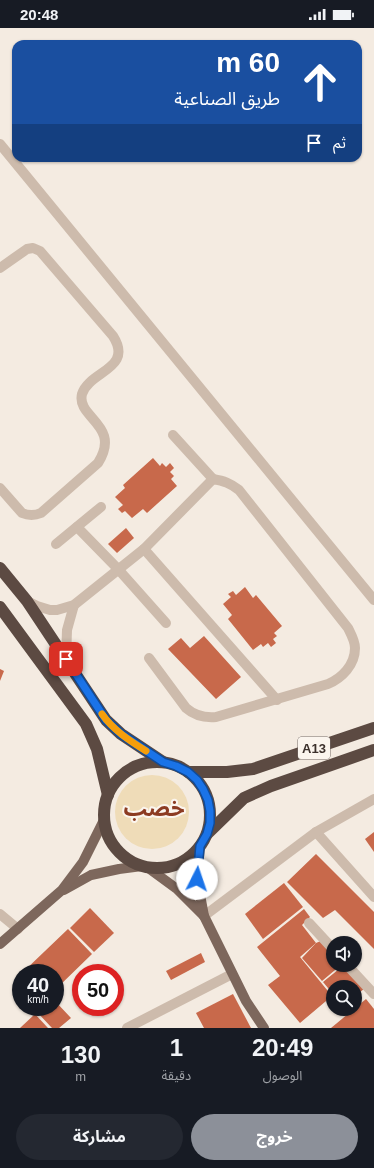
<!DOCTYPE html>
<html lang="ar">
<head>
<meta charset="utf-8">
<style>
	:root { --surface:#171b24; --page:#242831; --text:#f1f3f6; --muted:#9ea1a6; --accent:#8c9099 }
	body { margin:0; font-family:Arial,"Noto Sans Arabic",sans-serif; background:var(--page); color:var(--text); direction:rtl; height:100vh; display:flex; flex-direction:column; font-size:15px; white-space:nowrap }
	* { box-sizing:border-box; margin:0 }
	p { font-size:13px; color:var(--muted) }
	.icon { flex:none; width:22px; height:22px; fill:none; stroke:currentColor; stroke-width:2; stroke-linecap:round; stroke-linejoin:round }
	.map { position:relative; height:1000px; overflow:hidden; direction:ltr }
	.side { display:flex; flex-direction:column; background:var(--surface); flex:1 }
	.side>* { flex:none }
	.banner { position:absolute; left:12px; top:12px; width:350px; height:122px; border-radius:12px; box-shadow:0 1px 3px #0004; direction:rtl; background:#1a4fa0; color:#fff; overflow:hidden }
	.tools { position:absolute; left:326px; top:908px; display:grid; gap:8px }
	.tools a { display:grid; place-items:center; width:36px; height:36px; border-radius:50%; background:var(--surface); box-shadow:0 1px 3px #0004; font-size:20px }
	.speed { position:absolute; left:12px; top:936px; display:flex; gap:8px; font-size:20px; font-weight:700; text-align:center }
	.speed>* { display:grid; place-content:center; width:52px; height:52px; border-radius:50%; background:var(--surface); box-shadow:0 1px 3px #0004; line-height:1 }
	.speed small { font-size:10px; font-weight:400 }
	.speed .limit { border:6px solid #d22; background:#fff; color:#111 }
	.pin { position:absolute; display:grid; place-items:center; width:34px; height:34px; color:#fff; margin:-17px; border-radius:8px; box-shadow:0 2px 6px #0006 }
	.me { position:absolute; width:44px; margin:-22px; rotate:4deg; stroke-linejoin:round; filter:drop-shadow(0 0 3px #0008) }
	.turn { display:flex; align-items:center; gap:14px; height:84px; padding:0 16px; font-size:18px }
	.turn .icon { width:52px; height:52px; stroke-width:2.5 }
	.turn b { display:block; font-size:28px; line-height:34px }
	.then { display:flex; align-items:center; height:38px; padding:0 16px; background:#0003; gap:8px; font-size:15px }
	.eta { display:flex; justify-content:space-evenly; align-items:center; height:68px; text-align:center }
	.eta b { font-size:24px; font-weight:700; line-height:28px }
	.action { display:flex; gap:8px; margin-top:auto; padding:8px 16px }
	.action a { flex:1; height:46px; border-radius:24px; background:var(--accent); color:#fff; font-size:16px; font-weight:700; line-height:46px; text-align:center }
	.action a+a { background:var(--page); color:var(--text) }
	.status { display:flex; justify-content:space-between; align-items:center; height:28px; padding:0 20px; background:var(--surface); direction:ltr }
	.status svg { height:11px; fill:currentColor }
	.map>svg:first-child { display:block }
</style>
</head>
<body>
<div class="status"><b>20:48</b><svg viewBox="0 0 49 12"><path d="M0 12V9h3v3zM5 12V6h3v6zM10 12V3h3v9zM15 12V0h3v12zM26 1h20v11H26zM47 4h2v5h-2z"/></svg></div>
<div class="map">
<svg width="374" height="1000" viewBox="0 0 374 1000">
	<rect width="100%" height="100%" fill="#f4ebe1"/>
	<circle fill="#efdcb8" cx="152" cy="784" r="37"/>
	<g fill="#c8694b">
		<path d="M153 430 160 438 162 435 166 439 170 435 174 440 170 444 174 448 171 451 177 458 147 485 143 481 132 490 125 483 122 485 118 481 123 477 115 469 125 460 123 457Z"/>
		<path d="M126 500 134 510 117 525 108 516Z"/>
		<path d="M245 559 253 570 256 567 282 598 274 605 277 608 273 611 276 615 271 619 268 615 263 619 261 616 253 622 228 591 232 587 223 576 231 569 228 566 233 563 236 567Z"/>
		<path d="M204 608 241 649 216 671 168 621 181 610 190 620Z"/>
		<path d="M0 641 4 643 0 653Z"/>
		<path d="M374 804V824L365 811Z"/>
		<path d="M316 826 374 884V921L335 882 323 890 287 854Z"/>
		<path d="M284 855 303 879 263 911 245 886Z"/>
		<path d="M90 880 114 905 94 924 70 900Z"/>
		<path d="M304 881 310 889 302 897 316 915 300 929 332 968 300 995 268 957 280 948 257 919Z"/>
		<path d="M68 901 92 926 55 962V945H22Z"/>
		<path d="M323 912 333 924V937H341L322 953 302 930 316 915Z"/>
		<path d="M201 925 205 934 171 952 166 943Z"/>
		<path d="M344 937 364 961 355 968V959H333V966L323 954Z"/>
		<path d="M21 946V955L17 950Z"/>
		<path d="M233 966 251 1000H204L196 985Z"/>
		<path d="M366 971 374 981V1000H331Z"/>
		<path d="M55 973 71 990 59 1000H52L37 984 42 979H55Z"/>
		<path d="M35 986 48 1000H20Z"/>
	</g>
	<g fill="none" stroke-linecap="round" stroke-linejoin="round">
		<g stroke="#cdbbac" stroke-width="10">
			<path d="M0 116 374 572"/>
			<path d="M0 240 27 221 33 220 40 223 113 308C134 341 89 343 82 366 76 390 122 397 98 435L41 485C34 488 29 488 22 485L0 460"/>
			<path d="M173 407 213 451"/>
			<path d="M77 499 118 541 166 595"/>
			<path d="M56 516 101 479"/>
			<path d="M144 521 277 672"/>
			<path d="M27 573 37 578 50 582H57L74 577 144 521 213 451C224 453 230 455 239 462L348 600C351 606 355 613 355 620 355 637 342 650 328 656L216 689C204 690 195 688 186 680L149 630"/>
			<path d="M66 631 67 602 74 577"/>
			<path d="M316 804 374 869"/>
			<path d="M0 886 18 901"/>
			<path d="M204 888 316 804 374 771"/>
			<path d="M309 895 333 921"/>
			<path d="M347 937 374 966"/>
			<path d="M127 1000 232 946"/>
		</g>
		<g stroke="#7d675c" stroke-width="10">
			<path d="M200 818 197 851 204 888 246 973 264 1000"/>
			<path d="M147 839 177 861 204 888"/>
			<path d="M64 862 91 847 119 841 142 838"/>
			<path d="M0 916 62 862 83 834 104 792"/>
		</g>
		<g stroke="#5c4a42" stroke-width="12">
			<path d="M0 540 27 573 106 692 121 706 163 734"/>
			<path d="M0 579 86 696 97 721 108 767"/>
			<circle cx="157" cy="787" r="53"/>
			<path d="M188 744H227L253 741 374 700"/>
			<path d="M207 806 244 770 271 758 374 722"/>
		</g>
	</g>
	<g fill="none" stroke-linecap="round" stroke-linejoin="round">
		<g stroke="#114b97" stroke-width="10">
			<path id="route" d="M66 631 106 692 121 706 163 734 176 738 188 744 197 752 203 761 208 772 210 783V795L207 806 200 818 197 851"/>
		</g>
		<use href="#route" stroke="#1a73e8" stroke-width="7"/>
		<path stroke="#f59e0b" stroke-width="7" d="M102 686C113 702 130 713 146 723"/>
	</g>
	<g text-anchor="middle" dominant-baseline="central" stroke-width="4" stroke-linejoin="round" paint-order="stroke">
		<rect fill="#fbf5ee" stroke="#756b66" stroke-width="1" x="298" y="709" width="32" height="22" rx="3"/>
		<g font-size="13" font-weight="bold" fill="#3b302b">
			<text x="314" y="720">A13</text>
		</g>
		<g font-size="22" font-weight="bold" fill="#8c3b22" stroke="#fbf5ee">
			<text x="154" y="780">خصب</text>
		</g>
	</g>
</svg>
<div class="tools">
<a><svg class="icon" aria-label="sound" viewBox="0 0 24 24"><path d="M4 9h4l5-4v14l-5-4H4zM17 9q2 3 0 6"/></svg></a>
<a><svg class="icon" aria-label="search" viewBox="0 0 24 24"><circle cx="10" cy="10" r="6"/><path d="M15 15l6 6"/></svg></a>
</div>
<div class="speed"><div>40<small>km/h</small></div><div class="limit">50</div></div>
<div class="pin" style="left:66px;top:631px;background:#d93025"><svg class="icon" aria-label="arrive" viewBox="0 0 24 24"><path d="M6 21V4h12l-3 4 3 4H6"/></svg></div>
<svg class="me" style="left:197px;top:851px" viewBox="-20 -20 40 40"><circle r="19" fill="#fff"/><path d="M0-13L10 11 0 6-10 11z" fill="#1a73e8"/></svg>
<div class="banner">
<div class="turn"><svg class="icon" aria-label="ahead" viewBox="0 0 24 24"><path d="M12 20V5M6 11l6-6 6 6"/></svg><div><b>60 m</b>طريق الصناعية</div></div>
<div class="then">ثم<svg class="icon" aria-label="arrive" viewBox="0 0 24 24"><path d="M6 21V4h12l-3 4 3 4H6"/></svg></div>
</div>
</div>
<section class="side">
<div class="eta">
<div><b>20:49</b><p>الوصول</p></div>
<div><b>1</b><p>دقيقة</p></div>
<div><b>130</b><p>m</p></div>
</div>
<div class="action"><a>خروج</a><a>مشاركة</a></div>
</section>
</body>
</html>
